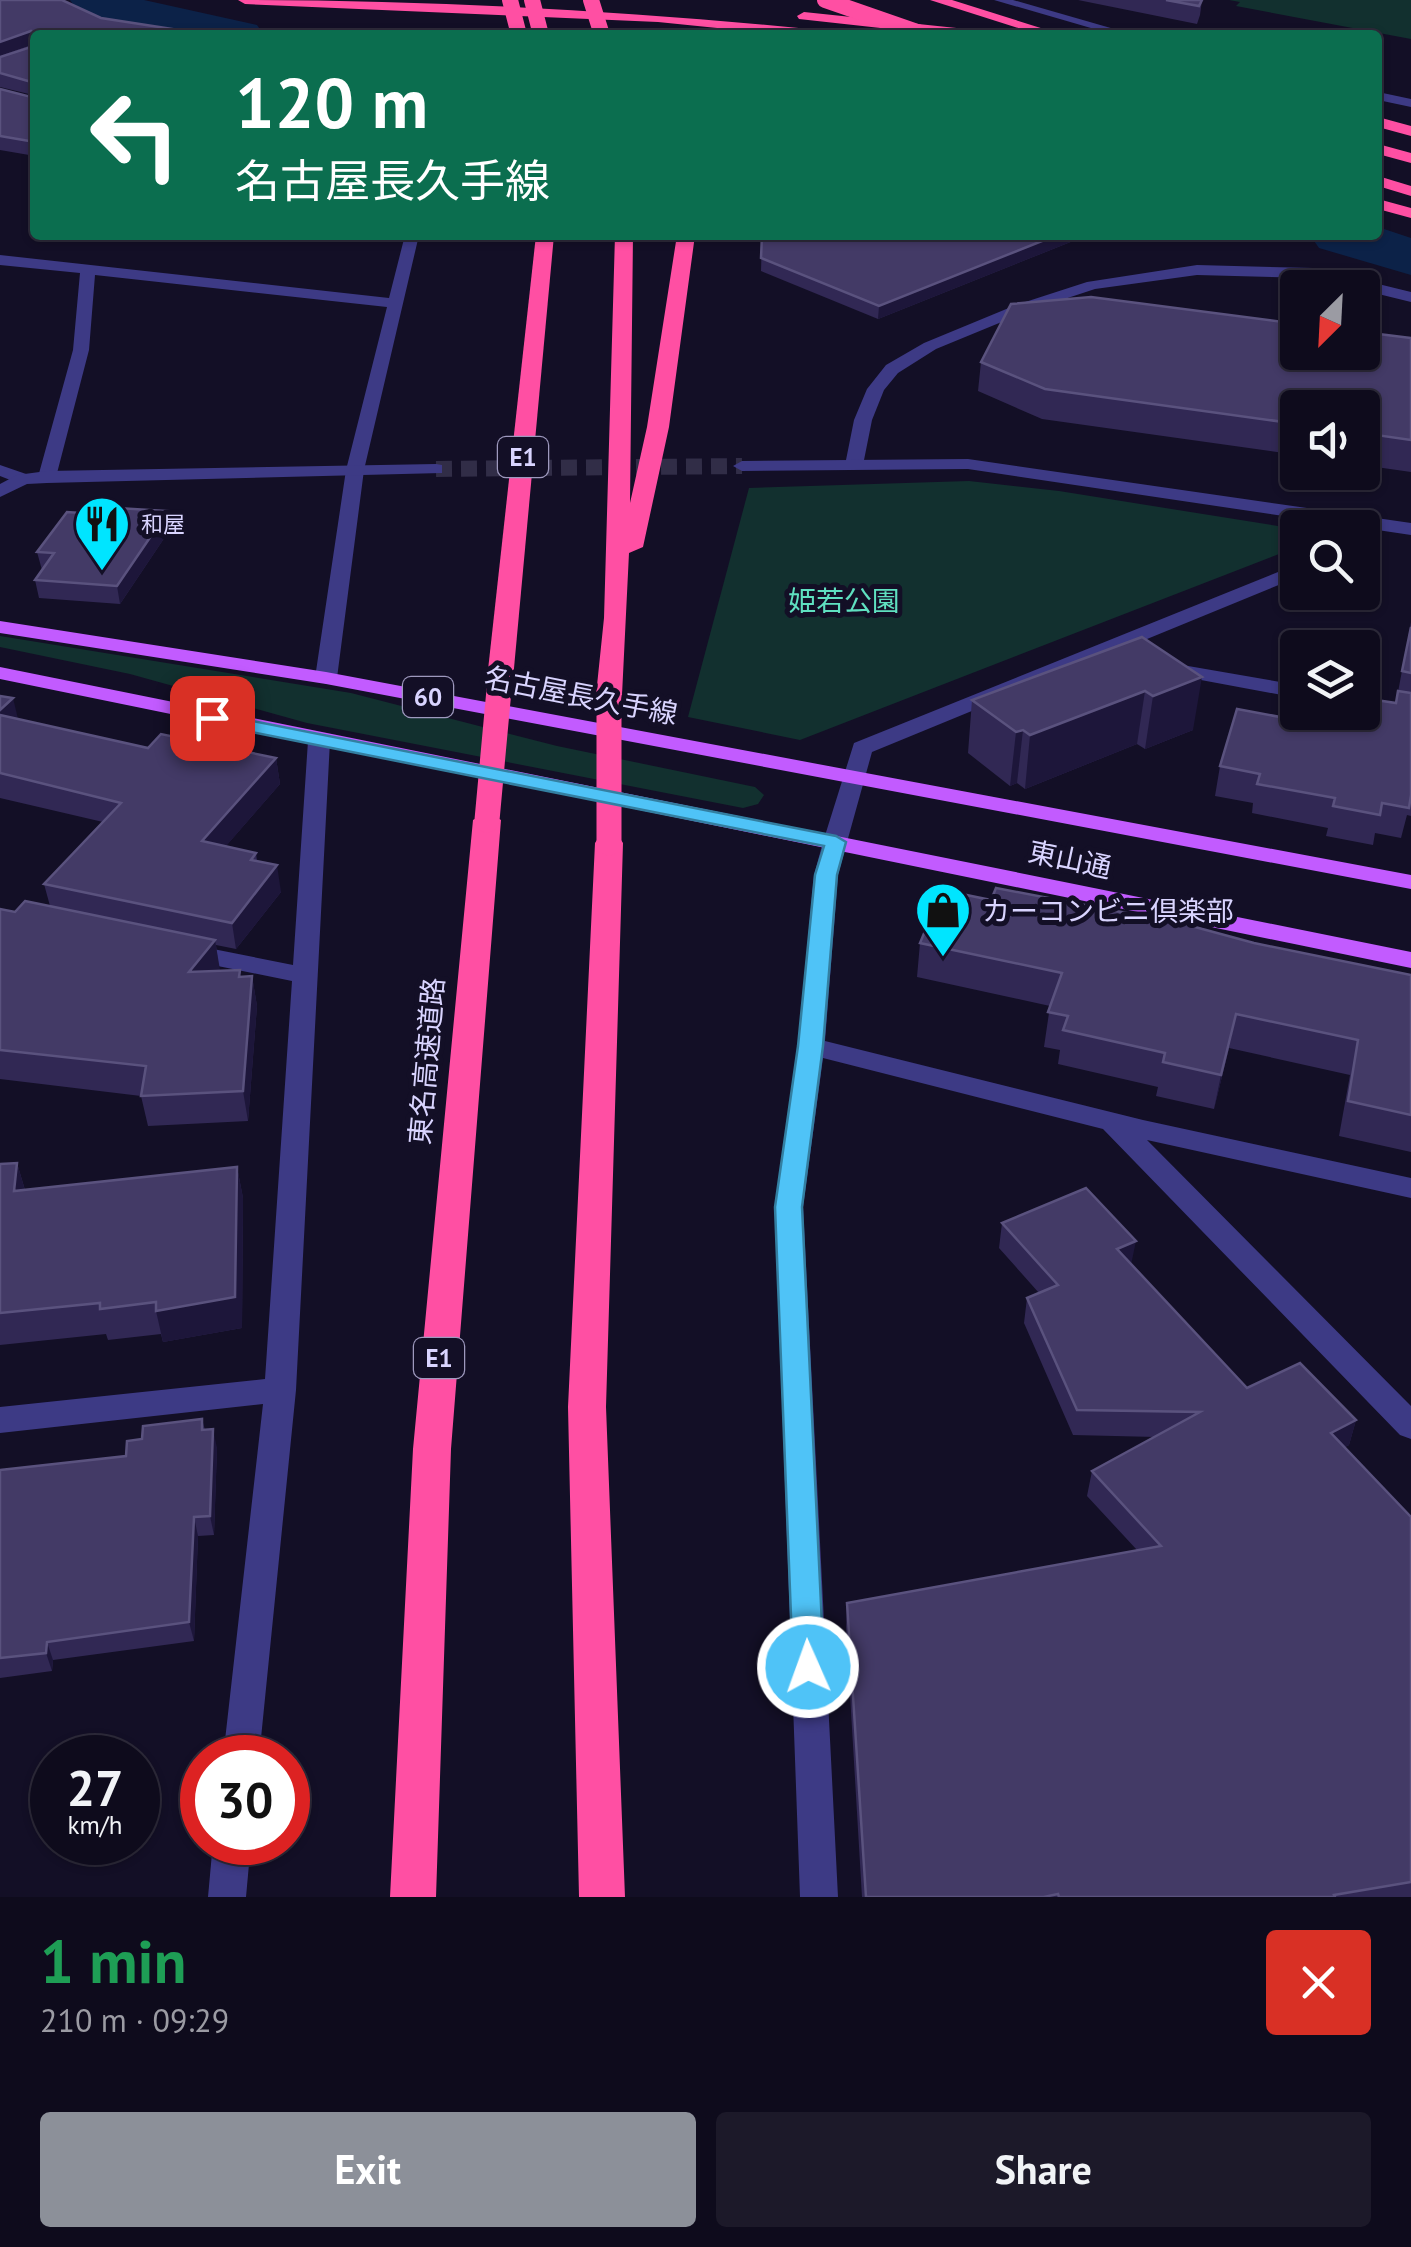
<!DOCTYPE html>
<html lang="en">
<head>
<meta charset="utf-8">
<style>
	:root { --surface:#0e0b1c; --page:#1c1929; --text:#f1f3f6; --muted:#9b9ba3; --line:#2e2b3b; --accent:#8c9099 }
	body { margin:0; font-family:"PT Sans","Noto Sans JP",sans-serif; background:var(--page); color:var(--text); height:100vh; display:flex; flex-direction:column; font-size:38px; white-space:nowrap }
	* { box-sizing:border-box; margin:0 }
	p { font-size:32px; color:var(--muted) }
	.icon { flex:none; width:55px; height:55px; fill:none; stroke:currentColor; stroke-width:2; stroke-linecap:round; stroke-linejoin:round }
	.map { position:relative; height:1897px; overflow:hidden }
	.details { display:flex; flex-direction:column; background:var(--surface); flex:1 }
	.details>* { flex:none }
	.guide { position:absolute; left:30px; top:30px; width:1352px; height:210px; border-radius:10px; box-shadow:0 2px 8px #0004,0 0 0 2px var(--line); background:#0b6e4f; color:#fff; overflow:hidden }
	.needle { width:65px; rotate:204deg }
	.controls { position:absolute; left:1280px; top:270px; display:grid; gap:20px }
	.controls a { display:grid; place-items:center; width:100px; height:100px; border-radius:10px; background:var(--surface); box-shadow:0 2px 8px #0004,0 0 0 2px var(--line); font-size:50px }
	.speed { position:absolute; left:30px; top:1735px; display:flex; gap:20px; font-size:50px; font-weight:700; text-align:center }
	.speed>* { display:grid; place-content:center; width:130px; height:130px; border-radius:50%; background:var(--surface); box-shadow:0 2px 8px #0004,0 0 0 2px var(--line); line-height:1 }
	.speed small { font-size:25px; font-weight:400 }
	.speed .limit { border:15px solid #d22; background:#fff; color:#111 }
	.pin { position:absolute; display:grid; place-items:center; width:85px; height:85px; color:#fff; margin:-42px; border-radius:20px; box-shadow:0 5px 15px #0006 }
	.me { position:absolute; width:110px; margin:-55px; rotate:358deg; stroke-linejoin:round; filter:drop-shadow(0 0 8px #0008) }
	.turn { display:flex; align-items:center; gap:35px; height:210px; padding:0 40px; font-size:45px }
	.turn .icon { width:130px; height:130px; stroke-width:2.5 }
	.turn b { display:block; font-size:70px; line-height:85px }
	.round { display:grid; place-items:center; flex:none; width:105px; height:105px; border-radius:10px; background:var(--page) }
	.summary { display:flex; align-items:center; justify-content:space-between; height:170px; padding:0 40px }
	h1 { font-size:60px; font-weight:800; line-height:75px; color:#1e9e55 }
	.cta { display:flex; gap:20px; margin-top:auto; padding:20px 40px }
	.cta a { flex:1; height:115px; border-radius:10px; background:var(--accent); color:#fff; font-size:40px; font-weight:800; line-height:115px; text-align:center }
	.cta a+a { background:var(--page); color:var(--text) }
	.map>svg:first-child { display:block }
</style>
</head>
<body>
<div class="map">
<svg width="1411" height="1897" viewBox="0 0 1411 1897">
	<rect width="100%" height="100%" fill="#130f26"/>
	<g fill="#12302f">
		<path d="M1229 0H1411V39L1236 6 1240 2Z"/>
		<path d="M969 481 1059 491 1284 527 1297 536V547L800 740 688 717 749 488Z"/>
		<path d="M0 636 351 693 557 746 755 787 764 795 758 804 743 808 307 723 130 674 0 647Z"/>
	</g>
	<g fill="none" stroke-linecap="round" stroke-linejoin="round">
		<g fill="#0c2248" fill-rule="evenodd">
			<path d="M70 0H144L257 25 264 35H162L77 10Z"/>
			<path d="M1378 227 1411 238V275L1319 248 1310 235H1378Z"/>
		</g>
		<path stroke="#312d47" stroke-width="16" stroke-dasharray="16 9" stroke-linecap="butt" d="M436 469 742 466"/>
		<g fill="#3d3a85" fill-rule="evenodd">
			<path d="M994 0H1013L1135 35H1115Z"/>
			<path d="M1378 92 1411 99V107L1378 100Z"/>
			<path d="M405 235H419L364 470 337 678 326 684 315 678 346 470 387 307 95 275 89 350 56 477 47 483 38 477 73 350 80 273 0 265V255L389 298Z"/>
			<path d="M1197 265 1313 268 1411 292V302L1313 278 1197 275 1095 289 1028 311 936 349 898 373 884 390 872 420 863 465 854 470 845 465 854 420 867 389 886 365 924 343 1016 305 1087 282Z"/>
			<path d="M0 465 29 475 32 479 23 485 0 476Z"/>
			<path d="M1165 662 1298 685V698L1158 672 1154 668Z"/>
			<path d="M1362 698 1411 706V720L1362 711Z"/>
			<path d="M319 734 330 741 296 1390 259 1758H223L263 1404 0 1433V1407L265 1379 292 981 188 960 175 952 188 944 293 965 308 741Z"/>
			<path d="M835 835 847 842 838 875 825 1041 1143 1120 1411 1178V1198L1147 1140 1411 1406V1439L1400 1435 1103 1129 823 1058 803 1207 838 1897H800L775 1207 798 1046 814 875 823 842Z"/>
			<path d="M213 1842H251L246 1897H208Z"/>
		</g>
		<g fill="#3d3a85" fill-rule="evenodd">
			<path d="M968 459 1411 523V535L968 469 742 471 733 466 742 461Z"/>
			<path d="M436 464 442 465V473L47 483 27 484 0 497V484L17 475 47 471Z"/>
			<path d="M1298 564V577L872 752 847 842 835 849 823 842 854 743Z"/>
		</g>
		<g fill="#c25bff" fill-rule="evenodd">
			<path d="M0 621 326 672 1411 875V889L326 684 0 633Z"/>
			<path d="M0 667 1411 952V968L0 679Z"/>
		</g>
		<g fill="#ff4fa3" fill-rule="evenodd">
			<path d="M238 0C436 0 633 11 830 31L837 35H786L658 22 245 4Z"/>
			<path d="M930 0H952L1063 35H1040Z"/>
			<path d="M804 12 985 31 992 35H944L799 19 797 16Z"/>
			<path d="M1378 117 1411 126V136L1378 127Z"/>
			<path d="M1378 144 1411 153V163L1378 154Z"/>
			<path d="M1378 176 1411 186V196L1378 186Z"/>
			<path d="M1378 199 1411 208V218L1378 209Z"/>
			<path d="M536 235H554L513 679 500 687 487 679Z"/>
			<path d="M615 235H633L630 503 647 427 677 235H695L669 427 643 547 629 553 622 695 609 703 596 695 604 618Z"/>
			<path d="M487 812 501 820 451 1449 436 1897H390L413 1449 473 820Z"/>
			<path d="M609 835 619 837 623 843 606 1407 625 1897H579L568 1407 595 843 599 837Z"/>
		</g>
		<g stroke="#ff4fa3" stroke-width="16">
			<path d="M510 0 519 35"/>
			<path d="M532 0 541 35"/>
			<path d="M591 0 602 35"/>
			<path d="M825 0 926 35"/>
		</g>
		<g stroke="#ff4fa3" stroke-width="25">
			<path d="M609 695V843"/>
			<path d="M487 820 500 679"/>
		</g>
	</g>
	<g fill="#312854">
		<path d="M0 0 101 18 211 35H35V156L0 150V89L31 97 33 95 0 87V57L34 46V45L0 56Z"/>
		<path d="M1078 0H1202L1200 15 1197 24Z"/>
		<path d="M762 235H1088L878 319 761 271Z"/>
		<path d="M1411 338V472L1362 465V408H1298V455L1042 419 978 391 981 362Z"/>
		<path d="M171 528 120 604 39 598 35 580 42 570 37 552Z"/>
		<path d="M1411 622V816L1407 815 1401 838 1375 833 1373 845 1326 836 1328 828 1252 813 1253 803 1215 796 1220 766 1365 717 1396 703Z"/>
		<path d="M1142 637 1193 730 1145 749 1137 744 1025 789 1017 783 1010 786 968 753 972 700Z"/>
		<path d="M0 696 18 719 148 748 276 758 280 784 225 847 256 853 257 861 281 892 236 949 216 945 219 971 241 977 252 976 257 1006 248 1121 148 1126 141 1096 0 1079V909L15 912 50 906 44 884 103 822 0 798Z"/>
		<path d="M991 900 1254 943 1411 975V1152L1339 1136 1350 1075 1229 1048 1214 1109 1156 1096 1158 1087 1058 1064 1060 1050 1044 1047 1050 1006 917 977 920 943Z"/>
		<path d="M17 1163 25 1190 237 1167 243 1198 242 1328 163 1342 161 1334 108 1340 106 1334 0 1345V1164Z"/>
		<path d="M1002 1223 1131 1265 1247 1388 1356 1420 1349 1445 1345 1447 1411 1517V1897H862L846 1627 847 1603 1137 1550 1087 1496 1092 1471 1156 1437 1073 1435 1024 1323 1027 1298 1039 1293 999 1248Z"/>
		<path d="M202 1419 205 1430 217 1448 214 1535 198 1536 194 1641 53 1660 52 1671 0 1678V1470L126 1456 142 1439Z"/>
	</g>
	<g fill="#1d163a">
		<path d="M31 31 34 44 0 56V42Z"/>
		<path d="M1057 235H1088L878 319 879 306Z"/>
		<path d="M168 511 171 528 120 604 117 586Z"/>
		<path d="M1202 677 1193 730 1145 749 1153 696Z"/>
		<path d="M1145 691 1137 744 1025 789 1030 735Z"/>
		<path d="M13 698 19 723 0 733V710Z"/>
		<path d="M1023 730 1017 783 1010 786 1016 732Z"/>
		<path d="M276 758 280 784 207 868 202 841Z"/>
		<path d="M277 865 281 892 236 949 232 923Z"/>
		<path d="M215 940 220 970 195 1002 189 972Z"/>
		<path d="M252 976 257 1006 248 1121 243 1091Z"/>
		<path d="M1236 1014 1229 1048 1214 1109 1221 1075Z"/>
		<path d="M17 1163 26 1194 14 1191Z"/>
		<path d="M237 1167 243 1198 242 1328 163 1342 156 1311Z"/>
		<path d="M1136 1241 1131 1265 1117 1249Z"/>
		<path d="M1356 1420 1349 1445 1324 1458 1331 1433Z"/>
		<path d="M213 1429 217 1448 214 1535 210 1516Z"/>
		<path d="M194 1517 198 1536 194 1641 189 1622Z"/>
		<path d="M47 1642 53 1660 52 1671 46 1653Z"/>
	</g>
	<g fill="#433a66" stroke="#5a527e" stroke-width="2.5">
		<path d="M0 0H62L101 18 211 35H36L31 31 0 42Z"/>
		<path d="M1166 0H1202L1199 6Z"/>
		<path d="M35 41V83L0 73V57L34 46Z"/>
		<path d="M0 89 31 97 35 94V142L0 136Z"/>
		<path d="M762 235H1057L879 306 761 258Z"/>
		<path d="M1091 297 1298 324V352H1362V332L1411 338V440L1362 433V408H1298V424L1045 389 981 362 1011 304Z"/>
		<path d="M117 508 168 511 117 586 35 580 54 553 37 552 67 512 112 515Z"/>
		<path d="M1411 627V673L1402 671Z"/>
		<path d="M1142 637 1202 677 1153 696 1145 691 1030 735 1023 730 1016 732 972 700Z"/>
		<path d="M1398 691 1411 693V795L1409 808 1382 803 1380 815 1333 806 1335 798 1257 784 1260 774 1220 766 1237 709 1334 727 1338 712 1365 717 1369 699 1396 703Z"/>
		<path d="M0 696 13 698 0 710Z"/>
		<path d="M0 715 148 748 161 734 276 758 202 841 256 853 251 860 277 865 232 923 44 884 121 803 0 773Z"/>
		<path d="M996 888 1184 924 1254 943 1411 975V1115L1348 1101 1358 1040 1236 1014 1221 1075 1163 1062 1165 1053 1063 1030 1068 1016 1048 1012 1062 973 920 943 942 890 991 900Z"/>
		<path d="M25 901 215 940 189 972 240 970 239 977 252 976 243 1091 141 1096 146 1066 0 1050V909L15 912Z"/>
		<path d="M17 1163 14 1191 237 1167 235 1297 156 1311V1302L100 1309V1303L0 1313V1164Z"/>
		<path d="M1086 1188 1136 1241 1117 1249 1247 1388 1300 1363 1356 1420 1331 1433 1411 1517V1882L1334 1895 1335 1897H1059L1058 1894 1044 1897H866L847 1603 1161 1546 1092 1471 1200 1412 1077 1410 1027 1298 1058 1285 1002 1223Z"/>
		<path d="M202 1419V1430L213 1429 210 1516 194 1517 189 1622 47 1642 46 1653 0 1658V1470L126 1456 127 1441 142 1439 143 1426Z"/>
	</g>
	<path fill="#4fc3f7" stroke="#337fa1" stroke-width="2.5" d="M212 713 836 836 846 842 837 875 823 1046 802 1207 824 1667 820 1677 808 1681 797 1677 793 1667 775 1207 798 1046 815 875 824 846 206 723 203 718Z"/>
	<defs>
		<g id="restaurant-pin" transform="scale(2.875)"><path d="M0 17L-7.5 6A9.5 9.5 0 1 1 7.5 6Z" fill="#00e5ff" stroke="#130f26"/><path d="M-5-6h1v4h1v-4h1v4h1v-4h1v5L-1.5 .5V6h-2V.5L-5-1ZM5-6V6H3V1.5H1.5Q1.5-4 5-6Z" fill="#111"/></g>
		<g id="shop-pin" transform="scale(2.875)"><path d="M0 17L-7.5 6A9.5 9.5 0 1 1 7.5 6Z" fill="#00e5ff" stroke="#130f26"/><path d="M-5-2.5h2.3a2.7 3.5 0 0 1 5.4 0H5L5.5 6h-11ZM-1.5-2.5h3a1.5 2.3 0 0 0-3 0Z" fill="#111"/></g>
	</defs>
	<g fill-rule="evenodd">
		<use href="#restaurant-pin" x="102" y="524"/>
		<use href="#shop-pin" x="943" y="910"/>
	</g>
	<g text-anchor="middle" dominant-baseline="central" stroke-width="10" stroke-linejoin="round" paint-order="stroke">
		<g font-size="22" fill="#d9d4ff" stroke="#130f26" text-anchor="start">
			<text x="141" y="524">和屋</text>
		</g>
		<g fill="#130f26" stroke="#9e99be" stroke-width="2.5">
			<rect x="498" y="437" width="50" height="40" rx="8"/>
			<rect x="403" y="677" width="50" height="40" rx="8"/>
			<rect x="414" y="1338" width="50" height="40" rx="8"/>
		</g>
		<g font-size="25" font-weight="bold" fill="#d9d4ff">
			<text x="523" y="457">E1</text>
			<text x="428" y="697">60</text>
			<text x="439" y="1358">E1</text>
		</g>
		<g font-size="28" fill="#5fe0c0" stroke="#130f26">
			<text x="844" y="600">姫若公園</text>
		</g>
		<g font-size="28" fill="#d9d4ff" stroke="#130f26">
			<text transform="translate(581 695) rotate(11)">名古屋長久手線</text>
			<text transform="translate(1070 859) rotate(12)">東山通</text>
			<text transform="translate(426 1061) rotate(-85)">東名高速道路</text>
		</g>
		<g font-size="28" fill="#d9d4ff" stroke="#130f26" text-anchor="start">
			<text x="982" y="910">カーコンビニ倶楽部</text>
		</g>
	</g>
</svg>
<div class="controls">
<a><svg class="needle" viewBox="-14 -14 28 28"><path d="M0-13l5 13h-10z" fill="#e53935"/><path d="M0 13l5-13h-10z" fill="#9b9ba3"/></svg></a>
<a><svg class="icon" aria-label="sound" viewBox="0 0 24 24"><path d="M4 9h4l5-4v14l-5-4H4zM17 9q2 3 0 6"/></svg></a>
<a><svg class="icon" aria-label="search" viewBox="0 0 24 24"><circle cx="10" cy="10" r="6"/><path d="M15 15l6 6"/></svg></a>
<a><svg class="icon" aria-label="layers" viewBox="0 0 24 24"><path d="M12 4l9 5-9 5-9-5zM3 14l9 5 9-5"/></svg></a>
</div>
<div class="speed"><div>27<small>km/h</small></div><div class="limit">30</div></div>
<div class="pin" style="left:212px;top:718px;background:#d93025"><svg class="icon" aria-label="arrive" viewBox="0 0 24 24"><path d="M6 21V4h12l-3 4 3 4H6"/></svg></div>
<svg class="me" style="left:808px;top:1667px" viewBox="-20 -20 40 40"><circle r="17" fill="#4fc3f7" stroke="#fff" stroke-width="3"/><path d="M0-11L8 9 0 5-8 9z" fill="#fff"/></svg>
<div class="guide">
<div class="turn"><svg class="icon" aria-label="left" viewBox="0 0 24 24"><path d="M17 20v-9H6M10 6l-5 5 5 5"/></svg><div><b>120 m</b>名古屋長久手線</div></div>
</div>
</div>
<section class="details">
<div class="summary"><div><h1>1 min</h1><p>210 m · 09:29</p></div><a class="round" style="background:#d93025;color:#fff"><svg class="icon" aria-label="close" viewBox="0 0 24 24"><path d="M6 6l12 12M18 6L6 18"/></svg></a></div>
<div class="cta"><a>Exit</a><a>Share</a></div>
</section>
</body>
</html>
